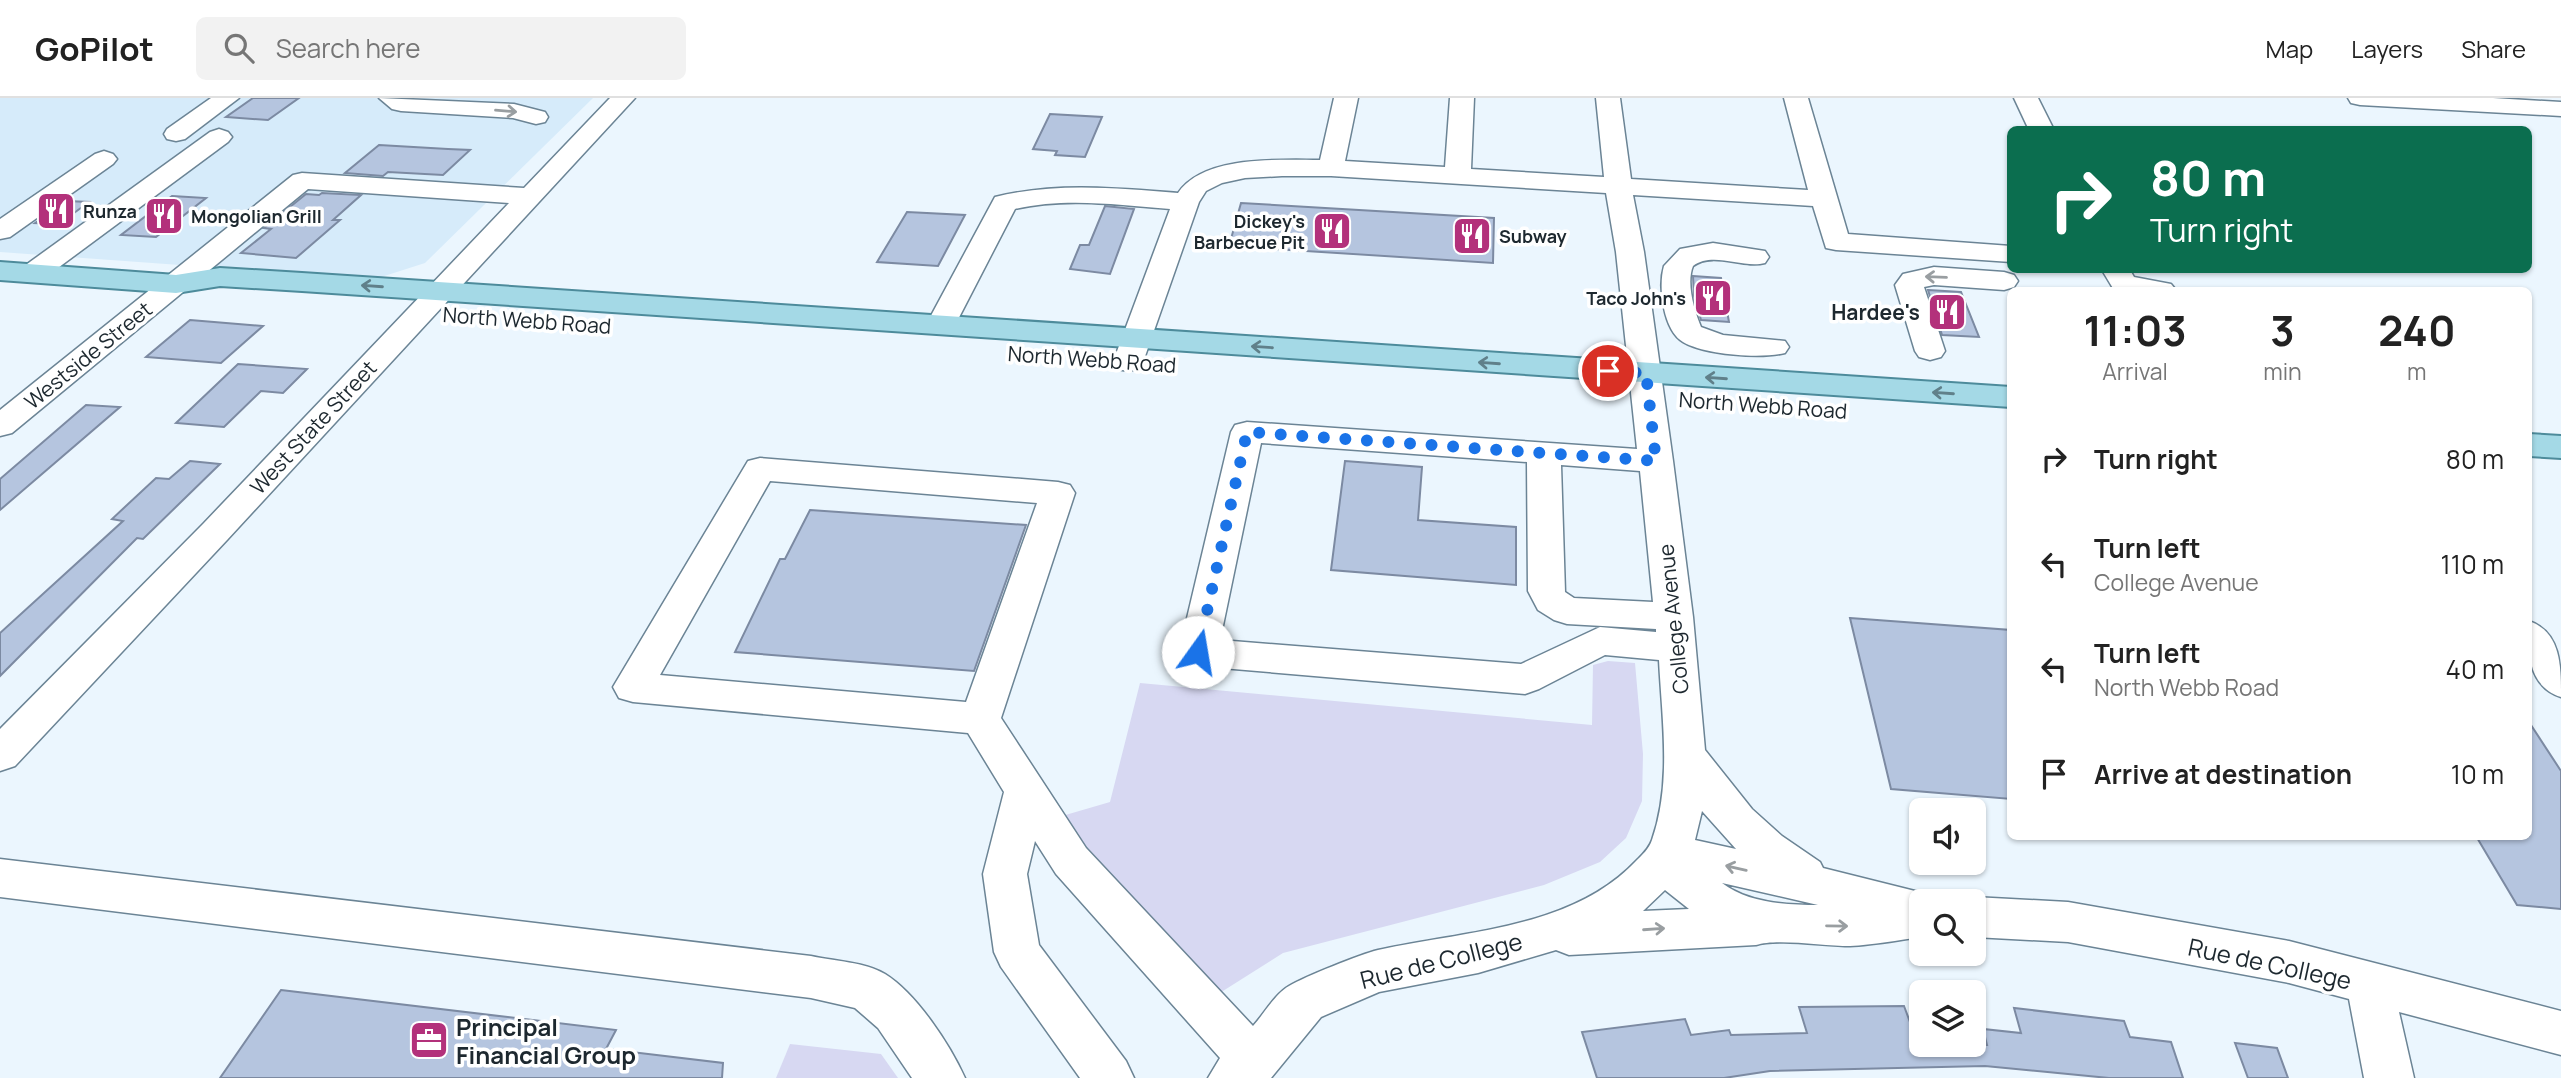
<!DOCTYPE html>
<html lang="en">
<head>
<meta charset="utf-8">
<style>
	:root { --surface:#fff; --page:#f2f2f2; --text:#222; --muted:#767676; --line:#e0e0e0 }
	body { margin:0; font-family:Manrope,sans-serif; background:var(--page); color:var(--text); height:100vh; display:flex; flex-direction:column; font-size:26px; white-space:nowrap }
	* { box-sizing:border-box; margin:0 }
	p { font-size:23px; color:var(--muted) }
	.icon { flex:none; width:38px; height:38px; fill:none; stroke:currentColor; stroke-width:2; stroke-linecap:round; stroke-linejoin:round }
	.map { position:relative; flex:1; overflow:hidden }
	.panel { position:absolute; left:2007px; top:189px; width:525px; height:553px; display:flex; flex-direction:column; background:var(--surface); border-radius:10px; box-shadow:0 2px 5px #0004 }
	.panel>* { flex:none }
	.top-card { position:absolute; left:2007px; top:28px; width:525px; height:147px; border-radius:10px; box-shadow:0 2px 5px #0004; background:#0b6e4f; color:#fff; overflow:hidden }
	.buttons { position:absolute; left:1909px; top:700px; display:grid; gap:14px }
	.buttons a { display:grid; place-items:center; width:77px; height:77px; border-radius:10px; background:var(--surface); box-shadow:0 2px 5px #0004; font-size:35px }
	.pin { position:absolute; display:grid; place-items:center; width:60px; height:60px; color:#fff; margin:-30px; border:4px solid #fff; border-radius:50%; box-shadow:0 2px 7px #0007 }
	.me { position:absolute; width:77px; margin:-38px; rotate:13deg; stroke-linejoin:round; filter:drop-shadow(0 0 5px #0008) }
	.turn { display:flex; align-items:center; gap:24px; height:147px; padding:0 28px; font-size:32px }
	.turn .icon { width:91px; height:91px; stroke-width:2.5 }
	.turn b { display:block; font-size:49px; line-height:60px }
	.eta { display:flex; justify-content:space-evenly; align-items:center; height:119px; text-align:center }
	.eta b { font-size:42px; font-weight:700; line-height:49px }
	ul { padding:0; list-style:none }
	li { display:flex; align-items:center; gap:21px; height:105px; padding:0 28px }
	li div { flex:1 }
	li b { display:block; font-size:26px }
	li em { font-style:normal }
	header { display:flex; align-items:center; gap:42px; box-sizing:border-box; height:98px; padding:0 35px; background:var(--surface); border-bottom:2px solid var(--line) }
	header strong { font-size:33px }
	nav { display:flex; gap:38px; margin-inline-start:auto; font-size:24px }
	.search { width:490px; height:63px; background:var(--page); display:flex; align-items:center; gap:18px; box-sizing:border-box; padding:0 24px; border-radius:10px; color:var(--muted); font-size:26px }
	.map>svg:first-child { display:block }
</style>
</head>
<body>
<header>
<strong>GoPilot</strong>
<div class="search"><svg class="icon" aria-label="search" viewBox="0 0 24 24"><circle cx="10" cy="10" r="6"/><path d="M15 15l6 6"/></svg>Search here</div>
<nav><a>Map</a><a>Layers</a><a>Share</a></nav>
</header>
<div class="map">
<svg width="2561" height="980" viewBox="0 0 2561 980">
	<rect width="100%" height="100%" fill="#ebf6fe"/>
	<path fill="#d6ebfa" d="M0 0H593L425 165 375 181 0 154Z"/>
	<g fill="#d7d8f2">
		<path d="M1608 563 1635 565 1643 656 1642 703 1626 740 1600 764 1544 787 1283 855 1215 898 1078 751 1062 718 1110 704 1140 585 1592 627 1593 567Z"/>
		<path d="M790 946 881 956 898 980H776Z"/>
	</g>
	<g fill="#b5c5df" stroke="#7c8aa2" stroke-width="2">
		<path d="M253 0H299L268 22 226 19Z"/>
		<path d="M1050 16 1102 19 1085 59 1055 57 1057 53 1033 51Z"/>
		<path d="M379 47 448 51 470 52 443 77 388 74 383 78 345 75Z"/>
		<path d="M322 95 361 97 333 122H340L296 160 241 155 271 131 264 130 306 96 319 97Z"/>
		<path d="M172 98 206 100 156 139 121 137Z"/>
		<path d="M66 103 89 104 59 126 35 125Z"/>
		<path d="M1241 105 1494 120 1493 165 1229 148Z"/>
		<path d="M1105 108 1134 111 1110 176 1070 171 1080 147H1089Z"/>
		<path d="M907 114 965 117 938 168 877 164Z"/>
		<path d="M1693 178 1721 180 1729 224 1701 222 1694 198Z"/>
		<path d="M1928 192 1961 194 1979 239 1942 237Z"/>
		<path d="M190 222 263 228 221 265 146 259Z"/>
		<path d="M238 266 307 271 283 295 261 293 224 329 176 325Z"/>
		<path d="M86 307 120 309 0 412V381Z"/>
		<path d="M190 363 220 366 143 441 137 440 0 578V535L123 423 112 421 156 380 169 381Z"/>
		<path d="M1345 363 1422 369 1418 422 1516 429V487L1331 472Z"/>
		<path d="M810 412 1026 427 974 573 735 554 780 461H785Z"/>
		<path d="M1850 520 2011 532V701L1891 691Z"/>
		<path d="M2529 624 2561 673V811L2517 807 2476 738H2529Z"/>
		<path d="M281 892 616 932 606 951 723 965 722 980H220Z"/>
		<path d="M1904 908 1910 924H1922V947H1987L1983 931 2021 935 2014 910 2124 923 2130 939 2171 944 2183 980H2109L1985 968 1770 973 1724 980H1597L1582 934 1685 921 1691 937 1729 932 1731 937 1807 935 1799 909Z"/>
		<path d="M2235 945 2277 950 2288 980H2248Z"/>
	</g>
	<g fill="none" stroke-linecap="round" stroke-linejoin="round">
		<g stroke="#6b8495" stroke-width="3">
			<g id="minor">
				<path d="M211 0H239L185 41 176 43 167 41 164 36 167 31Z"/>
				<path d="M379 0 514 6 545 14 548 19 545 24 536 26 513 20 401 13 392 11Z"/>
				<path d="M610 0H635L227 442 15 668 0 673V631L203 426 509 105 308 91 12 335 0 338V312L293 77 302 75 524 90Z"/>
				<path d="M1334 0H1358L1345 63 1445 69 1450 0H1474L1471 71 1604 79 1596 0H1620L1631 81 1808 92 1784 0H1808L1848 136 2011 148V164L1836 152 1826 150 1813 108 1633 97 1644 154 1673 363 1693 519 1705 652 1752 711 1782 738 1820 764 1823 770 1931 797 1934 803H1922V839C1898 842 1873 847 1850 848 1824 848 1776 840 1756 847L1569 857 1556 852 1478 875 1379 894 1321 919 1271 980H1208L1220 960 1056 776 1035 743 1027 776 1039 847 1126 963 1134 980H1080L1001 869 994 854 983 776 1004 694 968 635 633 604 619 600 613 589 748 363 760 360 1058 384 1070 387 1075 395 1001 620 1086 750 1253 928C1264 916 1275 896 1289 888 1306 878 1359 857 1378 852 1464 833 1572 831 1636 763 1642 757 1649 751 1652 742 1672 685 1662 622 1659 562L1605 557 1539 591 1525 596 1198 568 1184 564 1179 554 1231 334 1235 327 1247 324 1637 351 1616 154 1606 95 1331 78H1282L1245 80 1222 85 1206 93 1199 104 1143 264 1139 271 1128 273 1117 271 1113 264 1170 111C1118 107 1066 99 1015 111L952 233 941 236 930 233 926 227 995 99C1056 84 1115 90 1178 95 1204 57 1278 62 1320 62ZM1261 345 1527 364 1528 493 1538 512 1554 522 1567 526 1656 531V534L1600 529 1521 566 1220 542ZM1561 367 1640 373 1653 504 1574 500 1565 494ZM770 383 1037 405 966 604 660 577ZM1702 713 1736 751 1695 742ZM1722 785 1818 807C1786 807 1748 805 1722 785ZM1665 792 1689 811 1643 813Z"/>
				<path d="M2014 0H2038L2054 32H2029Z"/>
				<path d="M2348 0H2493L2561 4V18L2360 7 2351 5Z"/>
				<path d="M219 31 228 34 232 39 228 44 43 181 33 184 23 181 19 175 23 169 210 34Z"/>
				<path d="M104 53 113 56 117 61 113 66 10 139 0 141V121L95 56Z"/>
				<path d="M1713 145 1765 153 1769 159 1765 165C1743 171 1713 153 1693 168 1686 185 1694 212 1701 229L1723 237 1785 243 1789 249 1785 255C1761 261 1705 257 1683 244 1663 232 1658 188 1664 168L1680 151Z"/>
				<path d="M1934 169 2004 174 2014 177 2018 183 2014 189 2004 192 1934 187 1924 189 1945 253 1941 259 1930 262 1919 259 1915 253 1895 187 1903 176Z"/>
				<path d="M2102 172H2130L2134 179 2171 186 2176 192H2114Z"/>
				<path d="M2529 523C2561 534 2561 568 2561 599 2527 588 2528 553 2529 523Z"/>
				<path d="M0 761 811 858C834 863 865 864 885 876 917 896 950 947 965 980H912L878 930 855 910 811 900 0 799Z"/>
				<path d="M1974 799 2068 804 2289 843 2561 913V957L2399 914 2414 980H2364L2349 901 2289 885 2068 844 1974 839V803H1963Z"/>
			</g>
		</g>
		<g stroke="#4d8b9b" stroke-width="4">
			<g id="major">
				<path d="M0 164 176 177 220 170 302 175 2011 289V309L302 193 220 188 176 195 0 182Z"/>
				<path d="M2529 336 2561 338V360L2529 358Z"/>
			</g>
		</g>
		<use href="#minor" fill="#fff" fill-rule="evenodd"/>
		<use href="#major" fill="#a4d9e6" fill-rule="evenodd"/>
	</g>
	<defs><path id="oneway-shaft" d="M-6 0H5M1.5-3L5.5 0L1.5 3" fill="none" stroke-width="1.6" stroke-linecap="round" stroke-linejoin="round" transform="scale(1.75)"/></defs>
	<g stroke="#999ea1">
		<use href="#oneway-shaft" transform="translate(506 13) rotate(5)"/>
		<use href="#oneway-shaft" transform="translate(1936 179) rotate(-178)"/>
		<use href="#oneway-shaft" transform="translate(1736 770) rotate(-167)"/>
		<use href="#oneway-shaft" transform="translate(1837 828) rotate(1)"/>
		<use href="#oneway-shaft" transform="translate(1654 831) rotate(-4)"/>
	</g>
	<g stroke="#60808a">
		<use href="#oneway-shaft" transform="translate(372 188) rotate(-176)"/>
		<use href="#oneway-shaft" transform="translate(1262 249) rotate(-176)"/>
		<use href="#oneway-shaft" transform="translate(1489 265) rotate(-176)"/>
		<use href="#oneway-shaft" transform="translate(1716 280) rotate(-176)"/>
		<use href="#oneway-shaft" transform="translate(1943 295) rotate(-176)"/>
	</g>
	<g fill="none" stroke-linecap="round" stroke-linejoin="round">
		<path stroke="#1a73e8" stroke-width="12" stroke-dasharray="0 21.6" d="M1198 554 1247 334 1656 363 1646 275 1608 273"/>
	</g>
	<defs>
		<g id="restaurant-square" transform="scale(2.0125)"><rect x="-9" y="-9" width="18" height="18" rx="4" fill="#b3317b" stroke="#fff"/><path d="M-5-6h1v4h1v-4h1v4h1v-4h1v5L-1.5 .5V6h-2V.5L-5-1ZM5-6V6H3V1.5H1.5Q1.5-4 5-6Z" fill="#fff"/></g>
		<g id="office-square" transform="scale(2.0125)"><rect x="-9" y="-9" width="18" height="18" rx="4" fill="#b3317b" stroke="#fff"/><path d="M-6-3h4V-5.5h4V-3h4V5H-6ZM-1-4.5V-3h2v-1.5ZM-6 0V1H6V0Z" fill="#fff"/></g>
	</defs>
	<g fill-rule="evenodd">
		<use href="#restaurant-square" x="56" y="113"/>
		<use href="#restaurant-square" x="164" y="118"/>
		<use href="#restaurant-square" x="1332" y="133"/>
		<use href="#restaurant-square" x="1472" y="138"/>
		<use href="#restaurant-square" x="1713" y="200"/>
		<use href="#restaurant-square" x="1947" y="214"/>
		<use href="#office-square" x="429" y="942"/>
	</g>
	<g text-anchor="middle" dominant-baseline="central" stroke-width="7" stroke-linejoin="round" paint-order="stroke">
		<g font-size="18" font-weight="bold" fill="#1d282f" stroke="#fff" text-anchor="start">
			<text x="83" y="113">Runza</text>
			<text x="191" y="118">Mongolian Grill</text>
			<text x="1305" y="123" text-anchor="end">Dickey's<tspan x="1305" dy="21">Barbecue Pit</tspan></text>
			<text x="1499" y="138">Subway</text>
			<text x="1686" y="200" text-anchor="end">Taco John's</text>
		</g>
		<g font-size="21" font-weight="bold" fill="#1d282f" stroke="#fff" text-anchor="end">
			<text x="1920" y="214">Hardee's</text>
		</g>
		<g font-size="21" fill="#1d282f" stroke="#fff">
			<text transform="translate(527 222) rotate(4)">North Webb Road</text>
			<text transform="translate(88 257) rotate(-39)">Westside Street</text>
			<text transform="translate(1092 261) rotate(4)">North Webb Road</text>
			<text transform="translate(1763 307) rotate(4)">North Webb Road</text>
			<text transform="translate(313 329) rotate(-47)">West State Street</text>
			<text transform="translate(1673 521) rotate(-96)">College Avenue</text>
		</g>
		<g font-size="24" fill="#1d282f" stroke="#fff">
			<text transform="translate(1441 862) rotate(-14)">Rue de College</text>
			<text transform="translate(2270 865) rotate(12)">Rue de College</text>
		</g>
		<g font-size="24" font-weight="bold" fill="#1d282f" stroke="#fff" text-anchor="start">
			<text x="456" y="928">Principal<tspan x="456" dy="28">Financial Group</tspan></text>
		</g>
	</g>
</svg>
<div class="buttons">
<a><svg class="icon" aria-label="sound" viewBox="0 0 24 24"><path d="M4 9h4l5-4v14l-5-4H4zM17 9q2 3 0 6"/></svg></a>
<a><svg class="icon" aria-label="search" viewBox="0 0 24 24"><circle cx="10" cy="10" r="6"/><path d="M15 15l6 6"/></svg></a>
<a><svg class="icon" aria-label="layers" viewBox="0 0 24 24"><path d="M12 4l9 5-9 5-9-5zM3 14l9 5 9-5"/></svg></a>
</div>
<div class="pin" style="left:1608px;top:273px;background:#d93025"><svg class="icon" aria-label="arrive" viewBox="0 0 24 24"><path d="M6 21V4h12l-3 4 3 4H6"/></svg></div>
<svg class="me" style="left:1198px;top:554px" viewBox="-20 -20 40 40"><circle r="19" fill="#fff"/><path d="M0-13L10 11 0 6-10 11z" fill="#1a73e8"/></svg>
<div class="top-card">
<div class="turn"><svg class="icon" aria-label="right" viewBox="0 0 24 24"><path d="M7 20v-9h11M14 6l5 5-5 5"/></svg><div><b>80 m</b>Turn right</div></div>
</div>
<section class="panel">
<div class="eta">
<div><b>11:03</b><p>Arrival</p></div>
<div><b>3</b><p>min</p></div>
<div><b>240</b><p>m</p></div>
</div>
<ul>
<li><svg class="icon" aria-label="right" viewBox="0 0 24 24"><path d="M7 20v-9h11M14 6l5 5-5 5"/></svg><div><b>Turn right</b></div><em>80 m</em></li>
<li><svg class="icon" aria-label="left" viewBox="0 0 24 24"><path d="M17 20v-9H6M10 6l-5 5 5 5"/></svg><div><b>Turn left</b><p>College Avenue</p></div><em>110 m</em></li>
<li><svg class="icon" aria-label="left" viewBox="0 0 24 24"><path d="M17 20v-9H6M10 6l-5 5 5 5"/></svg><div><b>Turn left</b><p>North Webb Road</p></div><em>40 m</em></li>
<li><svg class="icon" aria-label="arrive" viewBox="0 0 24 24"><path d="M6 21V4h12l-3 4 3 4H6"/></svg><div><b>Arrive at destination</b></div><em>10 m</em></li>
</ul>
</section>
</div>
</body>
</html>
